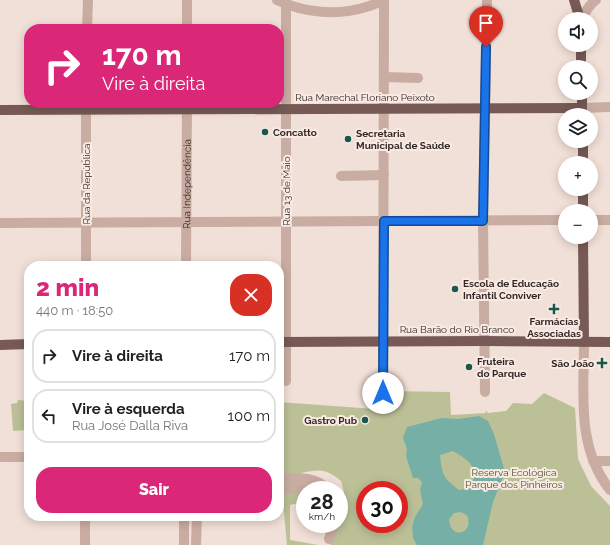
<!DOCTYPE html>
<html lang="pt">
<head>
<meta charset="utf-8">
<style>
	:root { --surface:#fff; --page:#f6f6f6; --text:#202124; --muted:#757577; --line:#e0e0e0; --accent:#db2777 }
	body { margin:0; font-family:Raleway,sans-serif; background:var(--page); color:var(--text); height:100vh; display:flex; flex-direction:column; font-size:15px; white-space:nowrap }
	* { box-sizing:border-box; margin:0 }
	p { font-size:13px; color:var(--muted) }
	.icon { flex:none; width:22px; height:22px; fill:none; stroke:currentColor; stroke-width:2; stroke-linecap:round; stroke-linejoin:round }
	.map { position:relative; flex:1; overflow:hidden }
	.details { position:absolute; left:24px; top:261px; width:260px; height:260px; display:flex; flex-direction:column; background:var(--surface); border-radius:16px; box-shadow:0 2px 10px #0003 }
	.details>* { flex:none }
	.hud { position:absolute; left:24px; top:24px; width:260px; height:84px; border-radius:16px; box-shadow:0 2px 10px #0003; background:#db2777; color:#fff; overflow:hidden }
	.controls { position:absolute; left:558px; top:12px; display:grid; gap:8px }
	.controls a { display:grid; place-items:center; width:40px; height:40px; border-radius:50%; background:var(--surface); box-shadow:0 2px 10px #0003; font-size:20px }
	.speed { position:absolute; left:296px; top:481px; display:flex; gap:8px; font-size:20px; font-weight:700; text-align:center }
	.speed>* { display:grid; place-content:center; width:52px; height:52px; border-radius:50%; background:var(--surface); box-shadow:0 2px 10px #0003; line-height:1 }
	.speed small { font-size:10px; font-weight:400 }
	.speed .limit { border:6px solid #d22; background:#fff; color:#111 }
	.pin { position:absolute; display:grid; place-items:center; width:34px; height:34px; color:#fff; margin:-41px -17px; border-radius:50% 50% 50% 0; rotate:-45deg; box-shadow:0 0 4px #0007 }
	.pin .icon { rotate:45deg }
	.me { position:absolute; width:44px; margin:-22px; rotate:0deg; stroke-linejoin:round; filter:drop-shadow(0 0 3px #0008) }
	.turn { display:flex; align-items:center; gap:14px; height:84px; padding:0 12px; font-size:18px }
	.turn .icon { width:52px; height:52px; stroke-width:2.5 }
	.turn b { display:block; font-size:28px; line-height:34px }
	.round { display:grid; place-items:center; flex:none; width:42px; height:42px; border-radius:16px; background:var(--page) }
	.summary { display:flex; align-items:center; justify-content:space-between; height:68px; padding:0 12px }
	h1 { font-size:24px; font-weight:800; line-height:30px; color:var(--accent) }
	.action { display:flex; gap:8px; margin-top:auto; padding:8px 12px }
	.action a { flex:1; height:46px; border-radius:16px; background:var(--accent); color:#fff; font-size:16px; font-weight:800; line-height:46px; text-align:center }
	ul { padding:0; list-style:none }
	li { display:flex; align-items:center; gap:12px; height:54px; margin:0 8px 6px; padding:0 4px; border:2px solid var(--line); border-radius:16px }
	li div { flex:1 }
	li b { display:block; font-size:15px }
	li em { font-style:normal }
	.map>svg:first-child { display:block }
</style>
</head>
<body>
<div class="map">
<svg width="610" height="545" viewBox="0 0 610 545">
	<rect width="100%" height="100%" fill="#f1e0d7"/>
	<g fill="#bbc097" fill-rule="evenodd">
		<path d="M387 391 450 392 451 415 486 413 485 410 488 413 506 411 513 403 532 404 544 393 575 408 578 459 591 486 610 506V545H330L334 539 336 524H339V513L344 492 341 481C326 469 320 469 301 473 303 486 305 497 305 510L298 503 290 505V540L318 545H287L283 502 279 501V402L388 410ZM365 490H399V524H365Z"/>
		<path d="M18 400 29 401V430L13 431 11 404 17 403Z"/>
	</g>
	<path fill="#76afa6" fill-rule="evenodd" d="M479 416 488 421 494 434 505 472 493 502 483 545H417L413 538 412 527 415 517 423 504 420 490 422 482 418 478H413L406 456 407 449 403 438 407 427 442 418 458 419ZM453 451C470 461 479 467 471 488L459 490C443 478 442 475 440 455ZM460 512 467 515C475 534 450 541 449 519L454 513Z"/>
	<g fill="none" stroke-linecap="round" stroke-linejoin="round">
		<g stroke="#c9ada3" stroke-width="10">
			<path d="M277 0C304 13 338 16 366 7 372 6 378 2 384 0"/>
			<path d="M582 19C586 11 589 5 596 0"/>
			<path d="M87 29 88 0"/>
			<path d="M187 29V0"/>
			<path d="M384 77 418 78"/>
			<path d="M582 108 610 107"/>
			<path d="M341 176 384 175"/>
			<path d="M591 220H610"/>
			<path d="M0 223 565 220"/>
			<path d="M86 266V103"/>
			<path id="s1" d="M186 266 187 103"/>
			<path d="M584 342C584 393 576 447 610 490"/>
			<path d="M286 381V0"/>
			<path d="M485 392 483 221 487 0"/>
			<path d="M383 393 384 0"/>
			<path d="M0 457H29"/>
			<path d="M593 461H610"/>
			<path d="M279 479C296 478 316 475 328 490"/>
			<path d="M279 489 327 488"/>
			<path d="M329 539 334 524"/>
			<path d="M85 545V516"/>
			<path d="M184 545V516"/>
			<path d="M196 545 197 516"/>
		</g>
		<g stroke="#775a56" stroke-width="10">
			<path d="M574 0 580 19"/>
			<path d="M581 45V67"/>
			<path d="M582 93V115"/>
			<path d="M0 110 582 108"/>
			<path d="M583 141V163"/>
			<path d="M583 189V211"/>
			<path d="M583 237 584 342"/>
			<path d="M279 342 485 341 610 342"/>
			<path d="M0 345 29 344"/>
		</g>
	</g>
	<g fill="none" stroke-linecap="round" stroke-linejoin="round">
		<g stroke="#114b97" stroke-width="10">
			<path id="route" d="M383 393 384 221H483L486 47"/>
		</g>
		<use href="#route" stroke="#1a73e8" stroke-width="7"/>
	</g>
	<g fill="#1b564e" stroke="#f9ebe4" stroke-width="1.5">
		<circle cx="265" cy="132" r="4"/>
		<circle cx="348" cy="139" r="4"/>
		<circle cx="455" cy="289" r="4"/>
		<path d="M552 303h4v4h4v4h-4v4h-4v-4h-4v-4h4z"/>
		<path d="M600 357h4v4h4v4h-4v4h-4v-4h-4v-4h4z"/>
		<circle cx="469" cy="367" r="4"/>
		<circle cx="365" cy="420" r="4"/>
	</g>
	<g text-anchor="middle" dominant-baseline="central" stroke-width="4" stroke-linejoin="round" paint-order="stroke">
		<g font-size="10" fill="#342725" stroke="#f9ebe4">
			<text x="365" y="97">Rua Marechal Floriano Peixoto</text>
			<text transform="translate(86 184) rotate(-90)">Rua da República</text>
			<text stroke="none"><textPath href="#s1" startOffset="82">Rua Independência</textPath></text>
			<text transform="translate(286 191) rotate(-90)">Rua 13 de Maio</text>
			<text x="457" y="329">Rua Barão do Rio Branco</text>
		</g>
		<g font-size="10" font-weight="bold" fill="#342725" stroke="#f9ebe4" text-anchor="start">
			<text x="273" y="132">Concatto</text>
			<text x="356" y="133">Secretaria<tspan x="356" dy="12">Municipal de Saúde</tspan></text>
			<text x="463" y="283">Escola de Educação<tspan x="463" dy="12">Infantil Conviver</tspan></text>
			<text x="554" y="321" text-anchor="middle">Farmácias<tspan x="554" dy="12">Associadas</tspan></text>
			<text x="477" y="361">Fruteira<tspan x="477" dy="12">do Parque</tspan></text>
			<text x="594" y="363" text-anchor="end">São João</text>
			<text x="357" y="420" text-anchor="end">Gastro Pub</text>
		</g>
		<g font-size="10" fill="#4c5329" stroke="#f9ebe4">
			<text x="514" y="472">Reserva Ecológica<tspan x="514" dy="12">Parque dos Pinheiros</tspan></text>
		</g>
	</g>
</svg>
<div class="controls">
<a><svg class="icon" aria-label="sound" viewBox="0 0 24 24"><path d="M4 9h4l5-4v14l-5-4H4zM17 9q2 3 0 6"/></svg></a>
<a><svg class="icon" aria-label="search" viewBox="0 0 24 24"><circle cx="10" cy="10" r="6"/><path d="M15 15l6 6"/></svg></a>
<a><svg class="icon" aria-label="layers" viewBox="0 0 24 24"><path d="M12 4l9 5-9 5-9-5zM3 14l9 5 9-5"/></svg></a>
<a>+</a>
<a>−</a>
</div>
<div class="speed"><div>28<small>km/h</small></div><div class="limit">30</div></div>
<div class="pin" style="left:486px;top:47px;background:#d93025"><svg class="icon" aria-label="arrive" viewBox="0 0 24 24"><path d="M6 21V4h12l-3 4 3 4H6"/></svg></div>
<svg class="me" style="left:383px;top:393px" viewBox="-20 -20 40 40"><circle r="19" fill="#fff"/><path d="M0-13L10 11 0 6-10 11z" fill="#1a73e8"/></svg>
<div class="hud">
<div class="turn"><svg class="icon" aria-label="right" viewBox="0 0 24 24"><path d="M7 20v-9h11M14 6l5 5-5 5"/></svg><div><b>170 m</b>Vire à direita</div></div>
</div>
<section class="details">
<div class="summary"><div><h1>2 min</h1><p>440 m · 18:50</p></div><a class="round" style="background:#d93025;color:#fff"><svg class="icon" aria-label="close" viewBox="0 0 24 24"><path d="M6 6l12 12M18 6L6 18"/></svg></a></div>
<ul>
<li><svg class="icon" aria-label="right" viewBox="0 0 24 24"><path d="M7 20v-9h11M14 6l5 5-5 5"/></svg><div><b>Vire à direita</b></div><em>170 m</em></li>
<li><svg class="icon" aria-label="left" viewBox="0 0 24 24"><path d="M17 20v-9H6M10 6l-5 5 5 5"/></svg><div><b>Vire à esquerda</b><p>Rua José Dalla Riva</p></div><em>100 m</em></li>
</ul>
<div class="action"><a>Sair</a></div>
</section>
</div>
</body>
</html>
